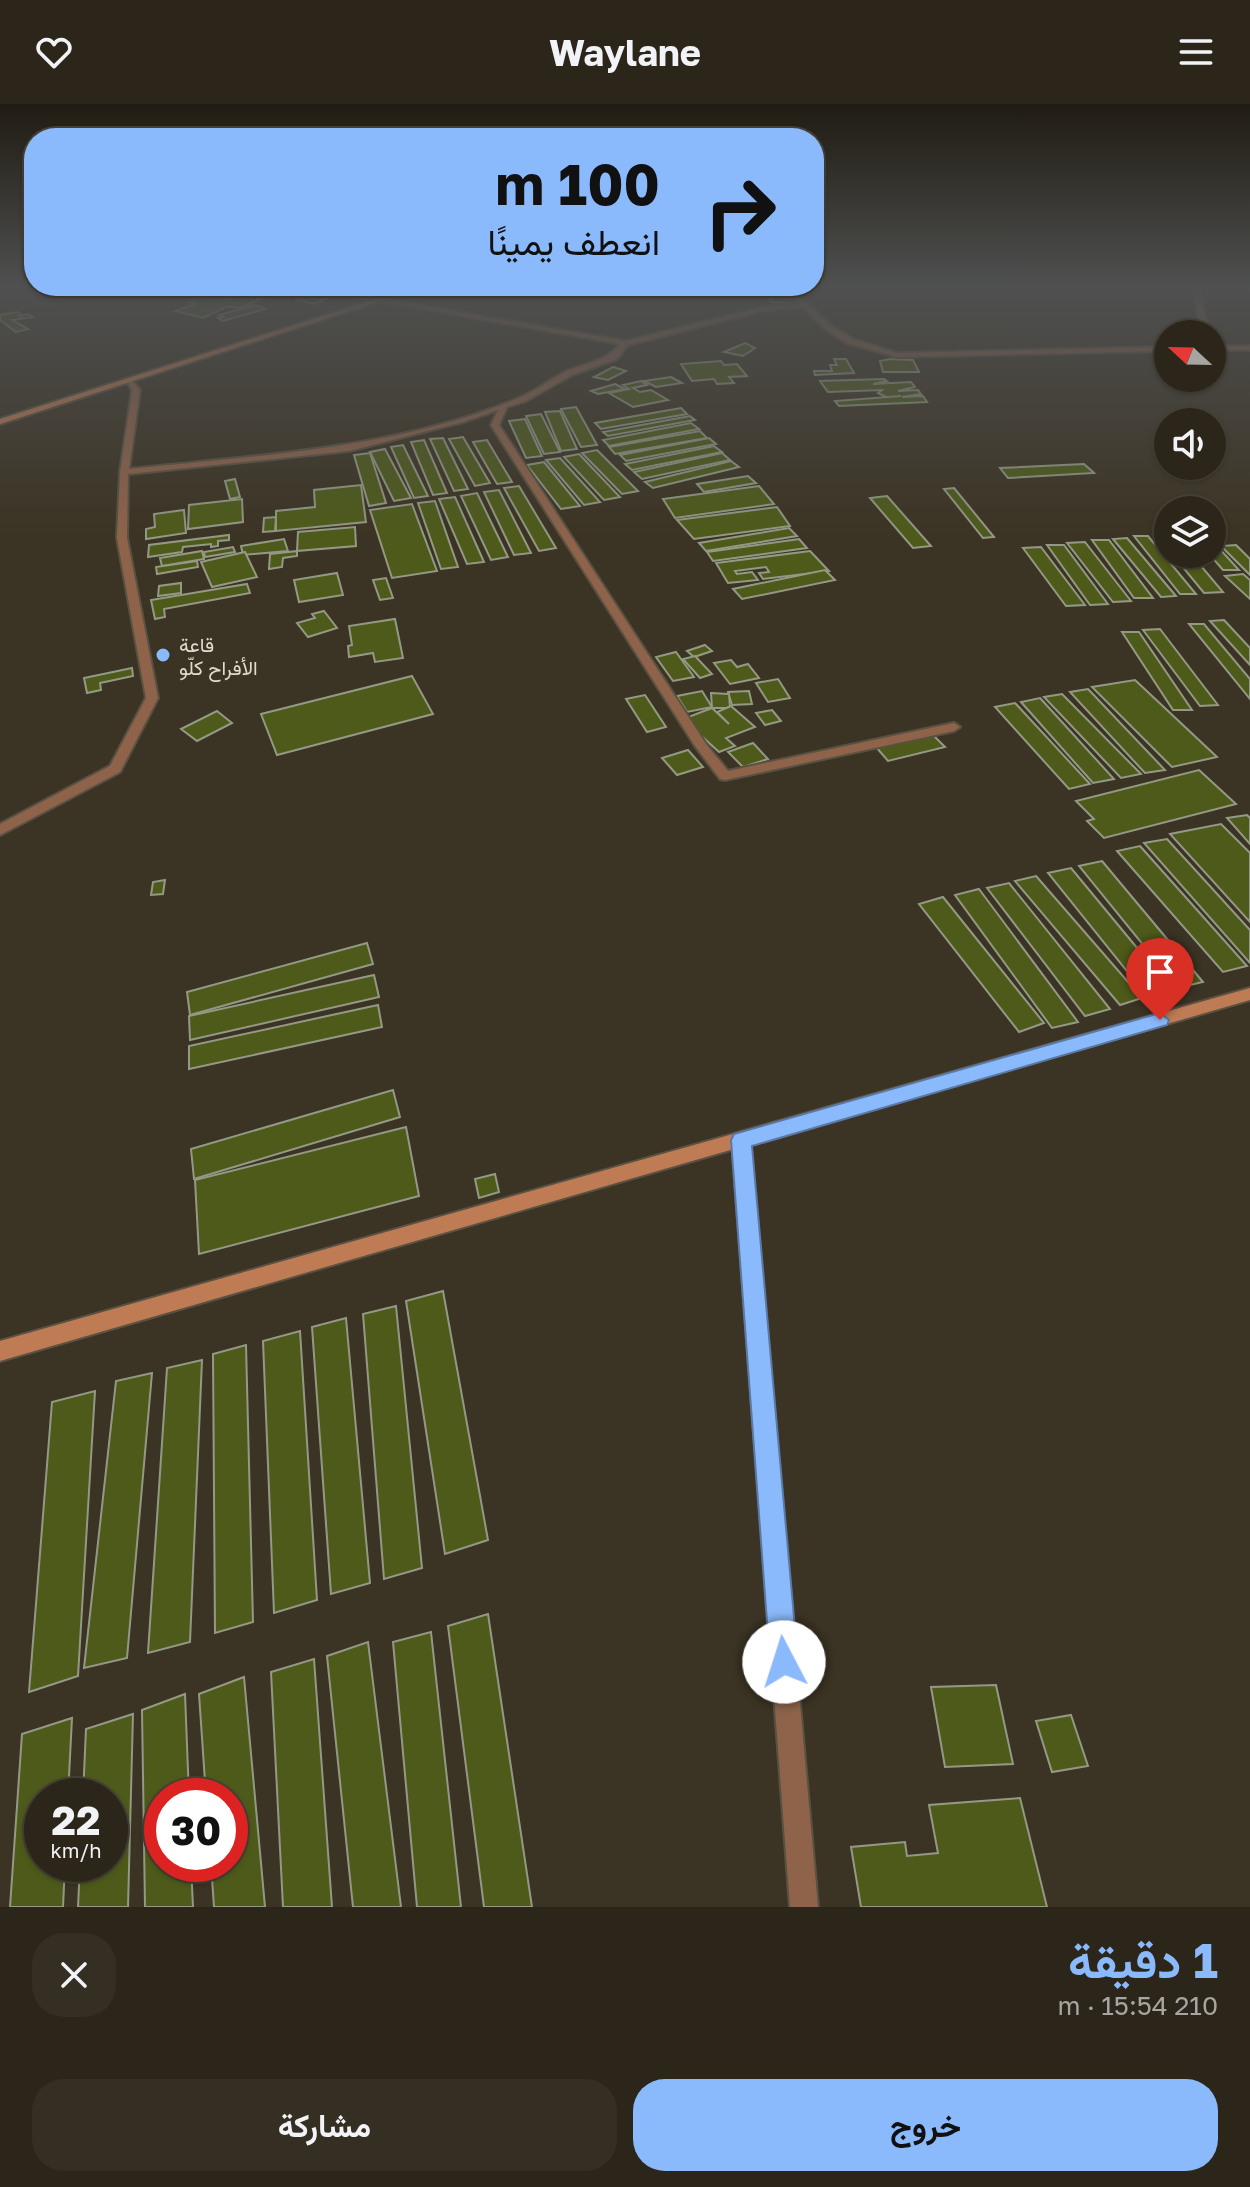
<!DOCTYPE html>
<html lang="ar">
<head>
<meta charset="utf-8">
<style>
	:root { --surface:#2c261a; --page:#342e23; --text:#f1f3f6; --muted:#a6a5a2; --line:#484339; --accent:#8bbafc }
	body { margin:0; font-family:"Golos Text",Vazirmatn,sans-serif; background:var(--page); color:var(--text); direction:rtl; height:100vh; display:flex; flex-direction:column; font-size:30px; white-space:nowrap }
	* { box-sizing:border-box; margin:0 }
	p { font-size:26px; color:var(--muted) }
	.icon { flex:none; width:44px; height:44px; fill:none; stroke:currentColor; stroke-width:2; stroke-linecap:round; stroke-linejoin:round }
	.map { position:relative; height:1803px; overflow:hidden; direction:ltr }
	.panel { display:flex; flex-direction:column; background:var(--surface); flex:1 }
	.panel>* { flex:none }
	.guide { position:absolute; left:24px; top:24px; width:800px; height:168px; border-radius:32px; box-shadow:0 2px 6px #0004,0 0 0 2px var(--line); direction:rtl; background:#8bbafc; color:#111; overflow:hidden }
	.needle { width:52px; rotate:292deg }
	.controls { position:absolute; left:1154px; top:216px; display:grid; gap:16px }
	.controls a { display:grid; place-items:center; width:72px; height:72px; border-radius:50%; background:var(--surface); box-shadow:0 2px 6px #0004,0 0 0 2px var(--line); font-size:40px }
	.speed { position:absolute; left:24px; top:1674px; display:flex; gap:16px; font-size:40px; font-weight:700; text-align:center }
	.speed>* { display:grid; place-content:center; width:104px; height:104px; border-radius:50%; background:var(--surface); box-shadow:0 2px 6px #0004,0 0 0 2px var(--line); line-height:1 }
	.speed small { font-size:20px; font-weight:400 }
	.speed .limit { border:12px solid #d22; background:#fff; color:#111 }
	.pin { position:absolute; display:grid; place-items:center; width:68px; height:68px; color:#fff; margin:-82px -34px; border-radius:50% 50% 50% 0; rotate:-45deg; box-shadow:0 0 8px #0007 }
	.pin .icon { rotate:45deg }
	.me { position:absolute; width:88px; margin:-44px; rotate:355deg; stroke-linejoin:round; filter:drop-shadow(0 0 6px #0008) }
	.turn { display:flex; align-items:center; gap:28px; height:168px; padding:0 32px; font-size:36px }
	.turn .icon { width:104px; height:104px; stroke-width:2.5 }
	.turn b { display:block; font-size:56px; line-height:68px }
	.round { display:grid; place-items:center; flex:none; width:84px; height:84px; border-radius:32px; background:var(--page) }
	.headline { display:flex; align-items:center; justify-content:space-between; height:136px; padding:0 32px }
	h1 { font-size:48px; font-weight:700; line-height:60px; color:var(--accent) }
	.cta { display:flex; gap:16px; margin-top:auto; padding:16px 32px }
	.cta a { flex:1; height:92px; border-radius:32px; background:var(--accent); color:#111; font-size:32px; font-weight:700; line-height:92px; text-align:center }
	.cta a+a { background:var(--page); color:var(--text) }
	header { display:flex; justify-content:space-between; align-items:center; height:104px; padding:0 32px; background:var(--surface); font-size:36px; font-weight:700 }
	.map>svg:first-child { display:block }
</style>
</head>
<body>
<header><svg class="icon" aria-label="menu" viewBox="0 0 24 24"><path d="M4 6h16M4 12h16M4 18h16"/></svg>Waylane<svg class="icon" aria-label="heart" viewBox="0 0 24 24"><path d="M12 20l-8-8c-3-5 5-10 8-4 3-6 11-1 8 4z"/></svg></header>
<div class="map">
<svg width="1250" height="1803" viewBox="0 0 1250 1803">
	<rect width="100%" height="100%" fill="#3b3323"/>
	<g fill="#4e5a1a" stroke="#939985" stroke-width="2">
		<path d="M231 182H263L246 190 237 188 223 193 231 195 243 191 262 195 238 204 228 202 203 214 175 207 196 200 189 198Z"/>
		<path d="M315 190 331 192 315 200 295 196Z"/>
		<path d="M768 190 797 194 800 200 771 198Z"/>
		<path d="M255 201 265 205 223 217 218 214 223 213 219 211Z"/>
		<path d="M17 208 22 211 18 212 28 210 33 213 12 216 28 225 16 228 0 216V211Z"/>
		<path d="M745 239 755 244 743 252 724 248Z"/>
		<path d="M834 255H846L854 269 815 271 814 267H832L830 261H837Z"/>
		<path d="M890 255 913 256 919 268H883L880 257Z"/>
		<path d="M721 257 724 261 737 260 747 272 729 273 734 279 717 280 714 275 692 277 681 260Z"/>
		<path d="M613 263 626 267 608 276 594 273Z"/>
		<path d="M671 273 682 279 656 283 644 277Z"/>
		<path d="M884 275 887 277 873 280 911 278 915 283 898 287 918 286 921 290 902 293 923 292 927 298 839 302 835 297 901 292 886 293 878 289 882 286 828 288 820 277Z"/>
		<path d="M641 277 647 281 633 284 640 288 651 286 668 296 633 303 609 289 629 285 623 281Z"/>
		<path d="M615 280 625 285 598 290 591 287Z"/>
		<path d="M576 303 597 341 581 343 561 305Z"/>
		<path d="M681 304 687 310 601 325 595 319Z"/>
		<path d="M560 307 577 345 561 347 545 308Z"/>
		<path d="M541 310 560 348 544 350 526 312Z"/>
		<path d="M690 312 695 316 608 332 603 328Z"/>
		<path d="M525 315 542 352 526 354 509 317Z"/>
		<path d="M691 319 699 325 609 342 603 336Z"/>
		<path d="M700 327 707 334 615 350 609 343Z"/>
		<path d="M463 333 490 379 475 382 449 335Z"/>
		<path d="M443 334 468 385 454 387 430 335Z"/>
		<path d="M709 334 716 340 626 357 620 351Z"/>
		<path d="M424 336 447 389 433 391 411 338Z"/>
		<path d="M487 336 512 378 497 380 473 338Z"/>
		<path d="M403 341 428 392 414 394 391 343Z"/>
		<path d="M714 342 722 348 632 366 625 360Z"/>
		<path d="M385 345 411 394 394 397 370 348Z"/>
		<path d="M597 346 638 387 622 390 582 349Z"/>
		<path d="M370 349 386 399 369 402 354 351Z"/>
		<path d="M722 349 730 356 642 375 634 368Z"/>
		<path d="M579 350 620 393 604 396 564 353Z"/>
		<path d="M560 354 600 398 584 401 546 356Z"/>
		<path d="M731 357 739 363 653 384 645 378Z"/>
		<path d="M544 358 580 402 561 405 527 361Z"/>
		<path d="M1084 360 1094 369 1008 374 1000 364Z"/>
		<path d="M748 372 756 379 704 388 697 380Z"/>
		<path d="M235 375 240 393 230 395 225 377Z"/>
		<path d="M361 381 366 418 276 427V407L315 403 314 386Z"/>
		<path d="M519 382 556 444 539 447 504 384Z"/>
		<path d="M759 382 774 400 675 414 663 395Z"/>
		<path d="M954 384 994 433 983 434 944 385Z"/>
		<path d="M499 386 531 449 514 451 484 388Z"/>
		<path d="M477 389 508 453 491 456 461 392Z"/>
		<path d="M887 392 931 442 913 444 870 394Z"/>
		<path d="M455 393 484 458 467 460 439 395Z"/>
		<path d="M242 395 243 418 188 425 189 401Z"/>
		<path d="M435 397 458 463 441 465 418 399Z"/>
		<path d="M412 400 437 467 392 474 370 406Z"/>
		<path d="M777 403 790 422 694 435 677 416Z"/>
		<path d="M184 406 186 429 146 435V425L155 423 154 410Z"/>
		<path d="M276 413 275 427 263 428 264 414Z"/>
		<path d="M355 423 356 442 297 447V452L283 454 282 463 269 465 270 450 297 447 298 428Z"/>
		<path d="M789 424 797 432 706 447 699 439Z"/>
		<path d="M229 431V436L218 437V442L211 443V440L183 443 182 448 148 453 149 441Z"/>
		<path d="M1134 432H1148L1196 490H1180Z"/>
		<path d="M1127 434 1176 492 1161 493 1113 435Z"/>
		<path d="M284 435 288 447 243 451 241 442Z"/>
		<path d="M799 435 807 444 713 457 707 448Z"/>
		<path d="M1092 436H1109L1153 494H1134Z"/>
		<path d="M1085 438 1131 497 1113 498 1067 439Z"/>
		<path d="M1047 441H1064L1108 500 1090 501Z"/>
		<path d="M1236 441 1250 455V471L1221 442Z"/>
		<path d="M1212 442H1217L1239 466H1223L1209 450H1212Z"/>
		<path d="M233 443 235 448 205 453 204 448Z"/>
		<path d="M1041 443 1085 501 1066 502 1023 444Z"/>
		<path d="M202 447 204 455 162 462 160 454Z"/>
		<path d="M810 447 829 467 763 475 759 469 769 468 766 463 735 467 737 470 752 468 758 476 728 479 716 459Z"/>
		<path d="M245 448 257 473 212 483 201 458Z"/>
		<path d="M1172 450H1191L1223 488 1204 489Z"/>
		<path d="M197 457 198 463 157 470 156 463Z"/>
		<path d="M825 466 835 476 742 495 733 485Z"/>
		<path d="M337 469 343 491 299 498 294 476Z"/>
		<path d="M1243 470 1250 476V495L1225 472Z"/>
		<path d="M386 474 393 494 380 496 373 476Z"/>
		<path d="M181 479V489L158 492 159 482Z"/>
		<path d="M247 480 250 489 164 505 165 513 155 515 151 496Z"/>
		<path d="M324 507 337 524 308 533 297 519 315 514 312 510Z"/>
		<path d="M395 515 403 554 375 558 373 549 349 553 348 542 352 541 349 522Z"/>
		<path d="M1224 516 1250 544V561L1210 517Z"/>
		<path d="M1189 520H1204L1250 575V595Z"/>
		<path d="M1160 525 1218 601 1200 602 1143 526Z"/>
		<path d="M1122 528H1139L1192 606H1173Z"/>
		<path d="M705 541 712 547 694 553 687 547Z"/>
		<path d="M676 548 694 573 673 577 656 553Z"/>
		<path d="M695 552 712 570 700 574 683 555Z"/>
		<path d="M731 556 737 563 748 560 759 574 730 580 714 559Z"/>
		<path d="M132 564 133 572 100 579 101 586 87 589 84 574Z"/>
		<path d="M412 572 433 610 277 651 261 610Z"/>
		<path d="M778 575 790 594 768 598 756 579Z"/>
		<path d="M1135 576 1217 653 1172 663 1092 583Z"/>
		<path d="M1088 585 1165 666 1145 669 1070 588Z"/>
		<path d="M702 587 712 603 687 608 677 592Z"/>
		<path d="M749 587 752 600 732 601 728 588Z"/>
		<path d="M711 589 729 590 730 604H712Z"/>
		<path d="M1062 590 1141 670 1121 674 1044 593Z"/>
		<path d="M645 591 666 623 647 628 626 595Z"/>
		<path d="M1040 594 1114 675 1093 679 1021 598Z"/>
		<path d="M1015 599 1090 680 1069 685 995 603Z"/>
		<path d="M731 602 755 623 726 634 735 642 719 648 683 615 712 604 729 620 717 608Z"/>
		<path d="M772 606 781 617 765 621 756 609Z"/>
		<path d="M217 607 232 619 197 637 181 625Z"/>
		<path d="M932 630 945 643 888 657 876 643Z"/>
		<path d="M753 639 768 655 743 663 728 648Z"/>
		<path d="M688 646 703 663 677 671 662 654Z"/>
		<path d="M1199 666 1236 700 1104 734 1087 717 1094 715 1076 697Z"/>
		<path d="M1247 711 1250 714V740L1227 714Z"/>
		<path d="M1221 720 1250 749V818L1170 730Z"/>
		<path d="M1167 735 1250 826V859L1144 739Z"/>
		<path d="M1140 742 1247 862 1223 868 1117 747Z"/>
		<path d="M1102 757 1203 878 1178 884 1079 762Z"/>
		<path d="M1071 764 1171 885 1146 891 1048 769Z"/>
		<path d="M1036 772 1142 894 1120 901 1015 777Z"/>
		<path d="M165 776 163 790 151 791 153 778Z"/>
		<path d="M1009 779 1110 905 1085 912 987 784Z"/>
		<path d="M979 785 1078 918 1052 924 955 791Z"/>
		<path d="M943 793 1044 919 1019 928 919 800Z"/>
		<path d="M367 839 373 860 190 911 187 888Z"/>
		<path d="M374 871 379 893 190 936 189 912Z"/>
		<path d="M378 901 382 923 189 965V942Z"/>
		<path d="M393 986 400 1013 194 1075 191 1045Z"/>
		<path d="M406 1023 419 1092 199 1150 195 1076Z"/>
		<path d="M495 1070 499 1088 479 1094 475 1075Z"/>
		<path d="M443 1187 488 1436 445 1450 406 1197Z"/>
		<path d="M396 1202 422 1464 384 1475 363 1210Z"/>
		<path d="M346 1214 370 1479 331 1490 312 1223Z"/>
		<path d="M300 1227 317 1496 274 1509 263 1237Z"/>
		<path d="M246 1241 253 1518 215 1529 213 1250Z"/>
		<path d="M202 1256 190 1538 148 1549 167 1264Z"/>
		<path d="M152 1269 127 1554 84 1564 116 1277Z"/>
		<path d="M95 1287 78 1572 29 1588 52 1298Z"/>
		<path d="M488 1510 532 1803H484L448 1522Z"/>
		<path d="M431 1528 461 1803H417L393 1538Z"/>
		<path d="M368 1538 401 1803H353L327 1552Z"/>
		<path d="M314 1555 332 1803H283L271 1568Z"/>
		<path d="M244 1573 265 1803H214L211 1760H230V1692H206L199 1590Z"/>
		<path d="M996 1581 1013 1660 945 1663 931 1583Z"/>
		<path d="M185 1590 189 1692H162V1760H191L193 1803H145L142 1606Z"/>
		<path d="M133 1610 128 1803H78L80 1760H110V1692H83L86 1625Z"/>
		<path d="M1071 1611 1088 1662 1052 1668 1036 1617Z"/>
		<path d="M72 1614 68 1692H42V1760H65L63 1803H10L22 1630Z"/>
		<path d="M1020 1694 1047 1803H861L851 1743 905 1738 907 1752 938 1749 929 1701Z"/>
	</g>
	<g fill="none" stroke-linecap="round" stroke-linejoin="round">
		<g stroke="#595142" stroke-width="4">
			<g id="street">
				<path d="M294 182H309L625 237 763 203 799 200 781 182H788L832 222 853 235 897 249 1168 243V247L897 253 847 239 826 226 803 203 763 207 628 241 617 255 572 271 526 297 507 303 499 321 706 640 728 667 954 619 960 623 954 627 725 676 720 675 695 642 491 321 498 306 463 318 349 347 128 370 127 434 158 594 120 668 0 731V720L110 662 146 594 117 434 120 368 132 286 125 275H131L140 286 129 365C260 351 396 345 519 294 536 287 550 275 567 267 586 259 607 257 620 240Z"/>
				<path d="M1193 182H1199L1209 230H1201Z"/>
				<rect x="1212" y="242" width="38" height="4"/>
				<path d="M741 1028 747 1031 750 1036 818 1803H790L732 1036 735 1031Z"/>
			</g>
		</g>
		<g stroke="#595142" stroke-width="4">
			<g id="secondary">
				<path d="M417 182H427L0 320V315Z"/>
				<path d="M1250 884V896L0 1257V1237Z"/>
			</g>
		</g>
		<use href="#street" fill="#8e634a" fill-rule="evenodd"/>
		<use href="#secondary" fill="#bf7b54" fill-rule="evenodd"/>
	</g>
	<linearGradient id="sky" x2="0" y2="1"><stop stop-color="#201c13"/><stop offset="0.42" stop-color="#4f5050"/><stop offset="1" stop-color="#4f5050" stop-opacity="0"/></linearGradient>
	<rect width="1250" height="435" fill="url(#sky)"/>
	<path fill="#8bbafc" stroke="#5a79a4" stroke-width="2" d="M1160 909 1169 916 1167 921 752 1042 798 1558 794 1568 784 1572 774 1568 770 1558 731 1036 734 1030Z"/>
	<circle fill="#8bbafc" stroke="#3b3323" stroke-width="3" cx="163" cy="551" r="8"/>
	<g text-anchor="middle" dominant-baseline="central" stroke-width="6" stroke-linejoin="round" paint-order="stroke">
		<g font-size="20" fill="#e0dbd1" stroke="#3b3323" text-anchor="start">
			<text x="179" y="540">قاعة<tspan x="179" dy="23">الأفراح كلّو</tspan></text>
		</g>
	</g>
</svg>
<div class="controls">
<a><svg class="needle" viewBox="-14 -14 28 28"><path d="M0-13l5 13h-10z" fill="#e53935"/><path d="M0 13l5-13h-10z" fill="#a6a5a2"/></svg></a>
<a><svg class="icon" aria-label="sound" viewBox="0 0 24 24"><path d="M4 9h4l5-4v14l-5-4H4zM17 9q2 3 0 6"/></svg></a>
<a><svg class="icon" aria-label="layers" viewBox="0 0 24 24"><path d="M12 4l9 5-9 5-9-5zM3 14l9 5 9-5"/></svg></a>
</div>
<div class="speed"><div>22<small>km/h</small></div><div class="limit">30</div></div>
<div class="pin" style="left:1160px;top:916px;background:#d93025"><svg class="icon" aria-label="arrive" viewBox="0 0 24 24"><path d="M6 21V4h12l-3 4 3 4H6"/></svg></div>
<svg class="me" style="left:784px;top:1558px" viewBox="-20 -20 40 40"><circle r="19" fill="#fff"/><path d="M0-13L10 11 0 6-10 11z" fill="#8bbafc"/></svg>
<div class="guide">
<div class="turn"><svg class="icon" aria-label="right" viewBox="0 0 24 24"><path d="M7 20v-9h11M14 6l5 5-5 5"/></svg><div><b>100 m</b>انعطف يمينًا</div></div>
</div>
</div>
<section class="panel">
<div class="headline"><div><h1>1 دقيقة</h1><p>210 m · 15:54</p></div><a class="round"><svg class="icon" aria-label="close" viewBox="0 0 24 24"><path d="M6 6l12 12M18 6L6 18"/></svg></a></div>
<div class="cta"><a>خروج</a><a>مشاركة</a></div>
</section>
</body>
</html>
